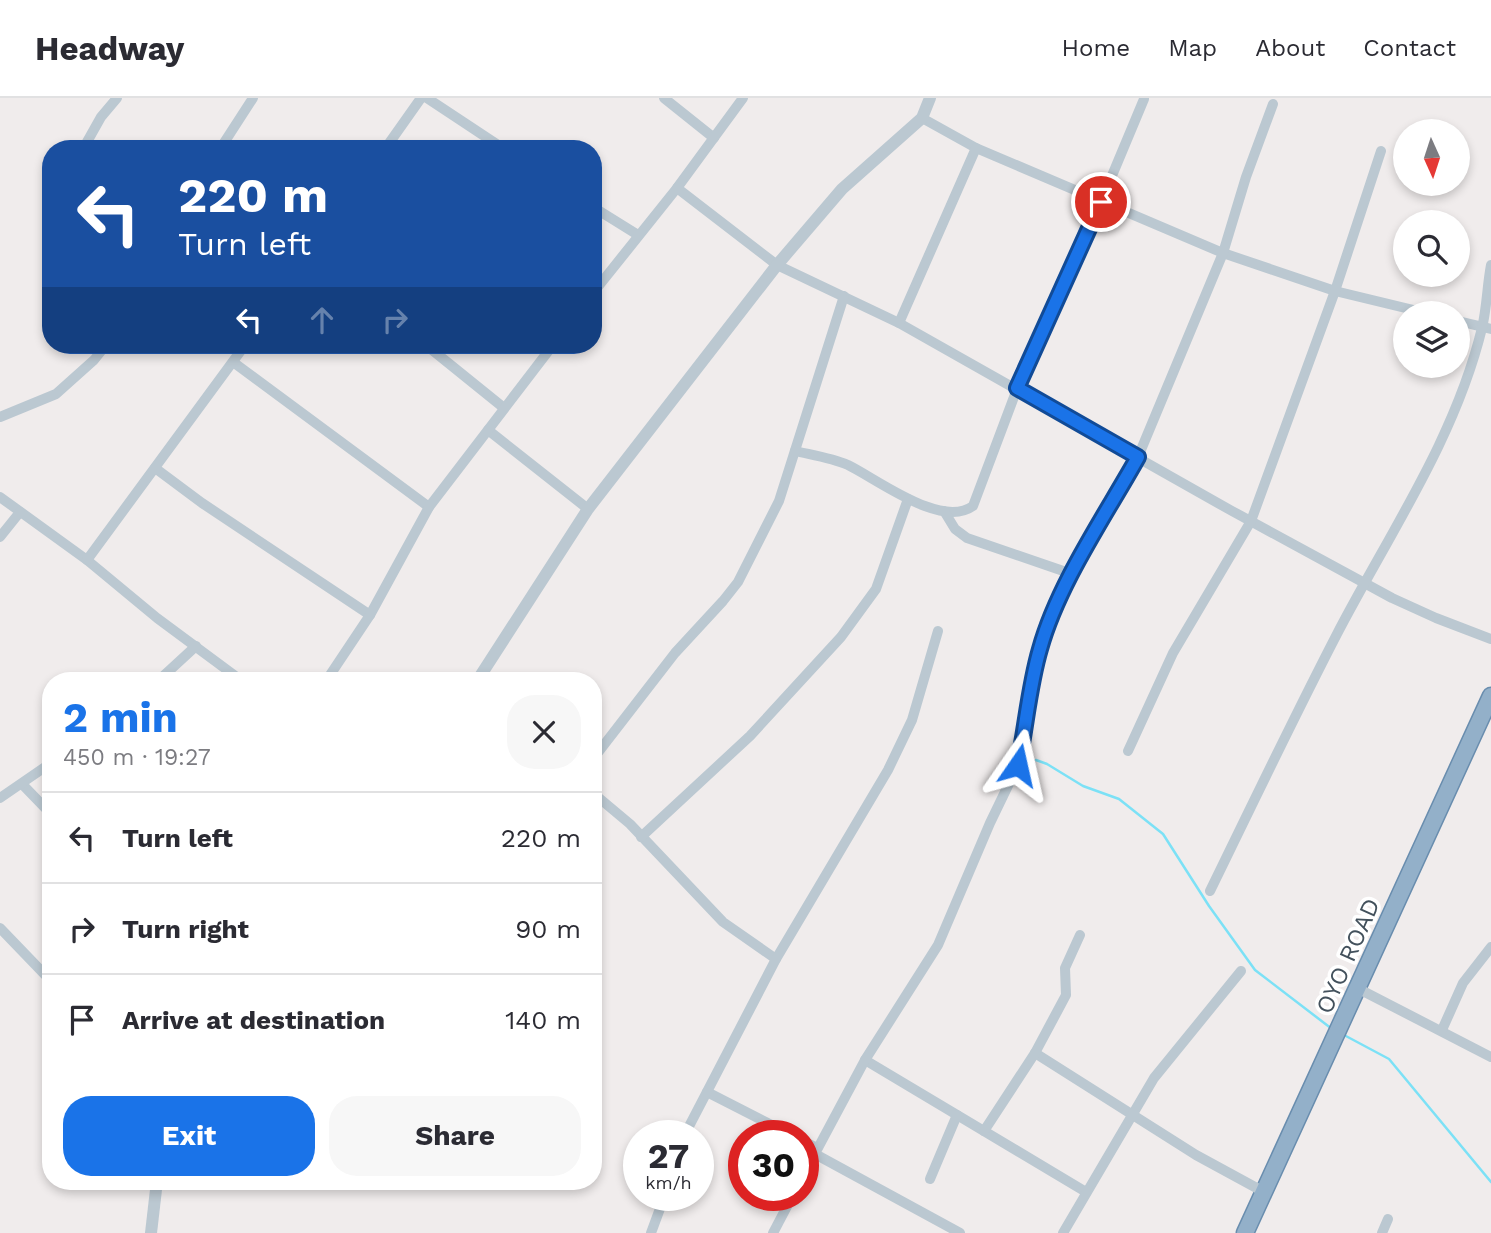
<!DOCTYPE html>
<html lang="en">
<head>
<meta charset="utf-8">
<style>
	:root { --surface:#fff; --page:#f7f7f7; --text:#2b2b33; --muted:#7c7c81; --line:#e1e1e2; --accent:#1a73e8 }
	body { margin:0; font-family:"Work Sans",sans-serif; background:var(--page); color:var(--text); height:100vh; display:flex; flex-direction:column; font-size:26px; white-space:nowrap }
	* { box-sizing:border-box; margin:0 }
	p { font-size:23px; color:var(--muted) }
	.icon { flex:none; width:38px; height:38px; fill:none; stroke:currentColor; stroke-width:2; stroke-linecap:round; stroke-linejoin:round }
	.map { position:relative; flex:1; overflow:hidden }
	.drawer { position:absolute; left:42px; top:574px; width:560px; height:518px; display:flex; flex-direction:column; background:var(--surface); border-radius:28px; box-shadow:0 4px 10px #0003 }
	.drawer>* { flex:none }
	.hud { position:absolute; left:42px; top:42px; width:560px; height:214px; border-radius:28px; box-shadow:0 4px 10px #0003; background:#1a4fa0; color:#fff; overflow:hidden }
	.needle { width:46px; rotate:177deg }
	.controls { position:absolute; left:1393px; top:21px; display:grid; gap:14px }
	.controls a { display:grid; place-items:center; width:77px; height:77px; border-radius:50%; background:var(--surface); box-shadow:0 4px 10px #0003; font-size:35px }
	.speed { position:absolute; left:623px; top:1022px; display:flex; gap:14px; font-size:35px; font-weight:700; text-align:center }
	.speed>* { display:grid; place-content:center; width:91px; height:91px; border-radius:50%; background:var(--surface); box-shadow:0 4px 10px #0003; line-height:1 }
	.speed small { font-size:18px; font-weight:400 }
	.speed .limit { border:10px solid #d22; background:#fff; color:#111 }
	.pin { position:absolute; display:grid; place-items:center; width:60px; height:60px; color:#fff; margin:-30px; border:4px solid #fff; border-radius:50%; box-shadow:0 2px 7px #0007 }
	.me { position:absolute; width:77px; margin:-38px; rotate:11deg; stroke-linejoin:round; filter:drop-shadow(0 0 5px #0008) }
	.turn { display:flex; align-items:center; gap:24px; height:147px; padding:0 21px; font-size:32px }
	.turn .icon { width:91px; height:91px; stroke-width:2.5 }
	.turn b { display:block; font-size:49px; line-height:60px }
	.lanes { display:flex; align-items:center; height:66px; padding:0 21px; background:#0003; justify-content:center; gap:35px; direction:ltr }
	.lanes .off { opacity:.35 }
	.round { display:grid; place-items:center; flex:none; width:74px; height:74px; border-radius:28px; background:var(--page) }
	.overview { display:flex; align-items:center; justify-content:space-between; height:119px; padding:0 21px }
	h1 { font-size:42px; font-weight:700; line-height:52px; color:var(--accent) }
	.primary-button { display:flex; gap:14px; margin-top:auto; padding:14px 21px }
	.primary-button a { flex:1; height:80px; border-radius:28px; background:var(--accent); color:#fff; font-size:28px; font-weight:700; line-height:80px; text-align:center }
	.primary-button a+a { background:var(--page); color:var(--text) }
	ul { padding:0; list-style:none }
	li { display:flex; align-items:center; gap:21px; height:91px; padding:0 21px; border-top:2px solid var(--line) }
	li div { flex:1 }
	li b { display:block; font-size:26px }
	li em { font-style:normal }
	header { display:flex; align-items:center; gap:42px; box-sizing:border-box; height:98px; padding:0 35px; background:var(--surface); border-bottom:2px solid var(--line) }
	header strong { font-size:33px }
	nav { display:flex; gap:38px; margin-inline-start:auto; font-size:24px }
	.map>svg:first-child { display:block }
</style>
</head>
<body>
<header>
<strong>Headway</strong>
<nav><a>Home</a><a>Map</a><a>About</a><a>Contact</a></nav>
</header>
<div class="map">
<svg width="1491" height="1135" viewBox="0 0 1491 1135">
	<rect width="100%" height="100%" fill="#f0ecec"/>
	<g fill="none" stroke-linecap="round" stroke-linejoin="round">
		<g stroke="#7ce1f6" stroke-width="2.5">
			<path d="M1036 662 1047 666 1083 688 1119 701 1163 736 1209 808 1255 872 1332 931"/>
			<path d="M1344 937 1389 961 1491 1084"/>
		</g>
		<g stroke="#698dae" stroke-width="19">
			<path id="trunk" d="M1245 1135 1491 598"/>
		</g>
		<g stroke="#bbc8d1" stroke-width="10">
			<path d="M427 0 504 51"/>
			<path d="M664 0 714 40"/>
			<path d="M922 20 976 50 1223 155 1335 193 1426 215"/>
			<path d="M83 51 101 19 117 0"/>
			<path d="M220 51 253 0"/>
			<path d="M385 51 421 0"/>
			<path d="M677 90 777 167 899 225 1232 413 1392 500 1436 520 1491 541"/>
			<path d="M593 109 638 137"/>
			<path d="M593 195 677 90 743 0"/>
			<path d="M1458 223 1491 231"/>
			<path d="M899 225 976 50"/>
			<path d="M426 247 504 310"/>
			<path d="M233 264 429 409"/>
			<path d="M0 319 56 296 94 262 106 247"/>
			<path d="M488 332 588 411"/>
			<path d="M795 353C812 357 832 360 848 367 877 381 941 431 973 408L1017 291 1101 104 1144 1"/>
			<path d="M155 370 202 405 370 517"/>
			<path d="M0 399 87 462 157 520 242 583"/>
			<path d="M944 413 955 431 967 440 1072 476"/>
			<path d="M0 439 20 414"/>
			<path d="M87 462 245 247"/>
			<path d="M158 583 196 548"/>
			<path d="M326 583 370 517 429 409 553 247"/>
			<path d="M1128 653 1173 555 1251 423 1335 193 1381 53"/>
			<path d="M593 661 675 555 723 503 738 484 779 403 844 198"/>
			<path d="M22 686 51 716"/>
			<path d="M593 695 630 726 723 824 776 861"/>
			<path d="M0 700 51 665"/>
			<path d="M641 739 750 638 841 539 876 491 908 401"/>
			<path d="M1210 793C1252 707 1293 621 1337 536 1389 436 1455 341 1482 230 1487 209 1487 188 1491 167"/>
			<path d="M0 830 51 883"/>
			<path d="M1357 890 1491 959"/>
			<path d="M1442 932 1463 885 1491 849"/>
			<path d="M1035 955 1196 1057 1264 1094"/>
			<path d="M865 962 1086 1094"/>
			<path d="M707 994 793 1038"/>
			<path d="M984 1033 1035 955 1066 897 1065 870 1080 837"/>
			<path d="M684 1038 776 861 888 672 912 622 938 533"/>
			<path d="M803 1043 817 1050"/>
			<path d="M815 1056 960 1135"/>
			<path d="M803 1078 865 962 938 847 990 725 1018 667 1039 551 1051 521 1072 476 1138 359 1223 155 1246 79 1273 6"/>
			<path d="M930 1081 957 1017"/>
			<path d="M651 1135 665 1097"/>
			<path d="M773 1135 793 1097"/>
			<path d="M1063 1135 1154 980 1241 873"/>
			<path d="M1382 1135 1388 1121"/>
		</g>
		<g stroke="#bbc8d1" stroke-width="12">
			<path d="M477 583 588 411 777 167 842 91 922 20 930 0"/>
			<path d="M151 1135 157 1083"/>
		</g>
		<use href="#trunk" stroke="#93b0c9" stroke-width="16"/>
	</g>
	<g fill="none" stroke-linecap="round" stroke-linejoin="round">
		<g stroke="#114b97" stroke-width="18">
			<path id="route" d="M1018 667C1026 629 1029 588 1040 551 1058 486 1105 418 1138 359L1017 290 1101 104"/>
		</g>
		<use href="#route" stroke="#1a73e8" stroke-width="12"/>
	</g>
	<g text-anchor="middle" dominant-baseline="central" stroke-width="7" stroke-linejoin="round" paint-order="stroke">
		<g font-size="24" fill="#43515c" stroke="#fff">
			<text transform="translate(1348 858) rotate(-66)">OYO ROAD</text>
		</g>
	</g>
</svg>
<div class="controls">
<a><svg class="needle" viewBox="-14 -14 28 28"><path d="M0-13l5 13h-10z" fill="#e53935"/><path d="M0 13l5-13h-10z" fill="#7c7c81"/></svg></a>
<a><svg class="icon" aria-label="search" viewBox="0 0 24 24"><circle cx="10" cy="10" r="6"/><path d="M15 15l6 6"/></svg></a>
<a><svg class="icon" aria-label="layers" viewBox="0 0 24 24"><path d="M12 4l9 5-9 5-9-5zM3 14l9 5 9-5"/></svg></a>
</div>
<div class="speed"><div>27<small>km/h</small></div><div class="limit">30</div></div>
<div class="pin" style="left:1101px;top:104px;background:#d93025"><svg class="icon" aria-label="arrive" viewBox="0 0 24 24"><path d="M6 21V4h12l-3 4 3 4H6"/></svg></div>
<svg class="me" style="left:1018px;top:667px" viewBox="-20 -20 40 40"><path d="M0-17L14 15 0 8-14 15z" fill="#1a73e8" stroke="#fff" stroke-width="4"/></svg>
<div class="hud">
<div class="turn"><svg class="icon" aria-label="left" viewBox="0 0 24 24"><path d="M17 20v-9H6M10 6l-5 5 5 5"/></svg><div><b>220 m</b>Turn left</div></div>
<div class="lanes"><svg class="icon" aria-label="left" viewBox="0 0 24 24"><path d="M17 20v-9H6M10 6l-5 5 5 5"/></svg><svg class="icon off" aria-label="ahead" viewBox="0 0 24 24"><path d="M12 20V5M6 11l6-6 6 6"/></svg><svg class="icon off" aria-label="right" viewBox="0 0 24 24"><path d="M7 20v-9h11M14 6l5 5-5 5"/></svg></div>
</div>
<section class="drawer">
<div class="overview"><div><h1>2 min</h1><p>450 m · 19:27</p></div><a class="round"><svg class="icon" aria-label="close" viewBox="0 0 24 24"><path d="M6 6l12 12M18 6L6 18"/></svg></a></div>
<ul>
<li><svg class="icon" aria-label="left" viewBox="0 0 24 24"><path d="M17 20v-9H6M10 6l-5 5 5 5"/></svg><div><b>Turn left</b></div><em>220 m</em></li>
<li><svg class="icon" aria-label="right" viewBox="0 0 24 24"><path d="M7 20v-9h11M14 6l5 5-5 5"/></svg><div><b>Turn right</b></div><em>90 m</em></li>
<li><svg class="icon" aria-label="arrive" viewBox="0 0 24 24"><path d="M6 21V4h12l-3 4 3 4H6"/></svg><div><b>Arrive at destination</b></div><em>140 m</em></li>
</ul>
<div class="primary-button"><a>Exit</a><a>Share</a></div>
</section>
</div>
</body>
</html>
